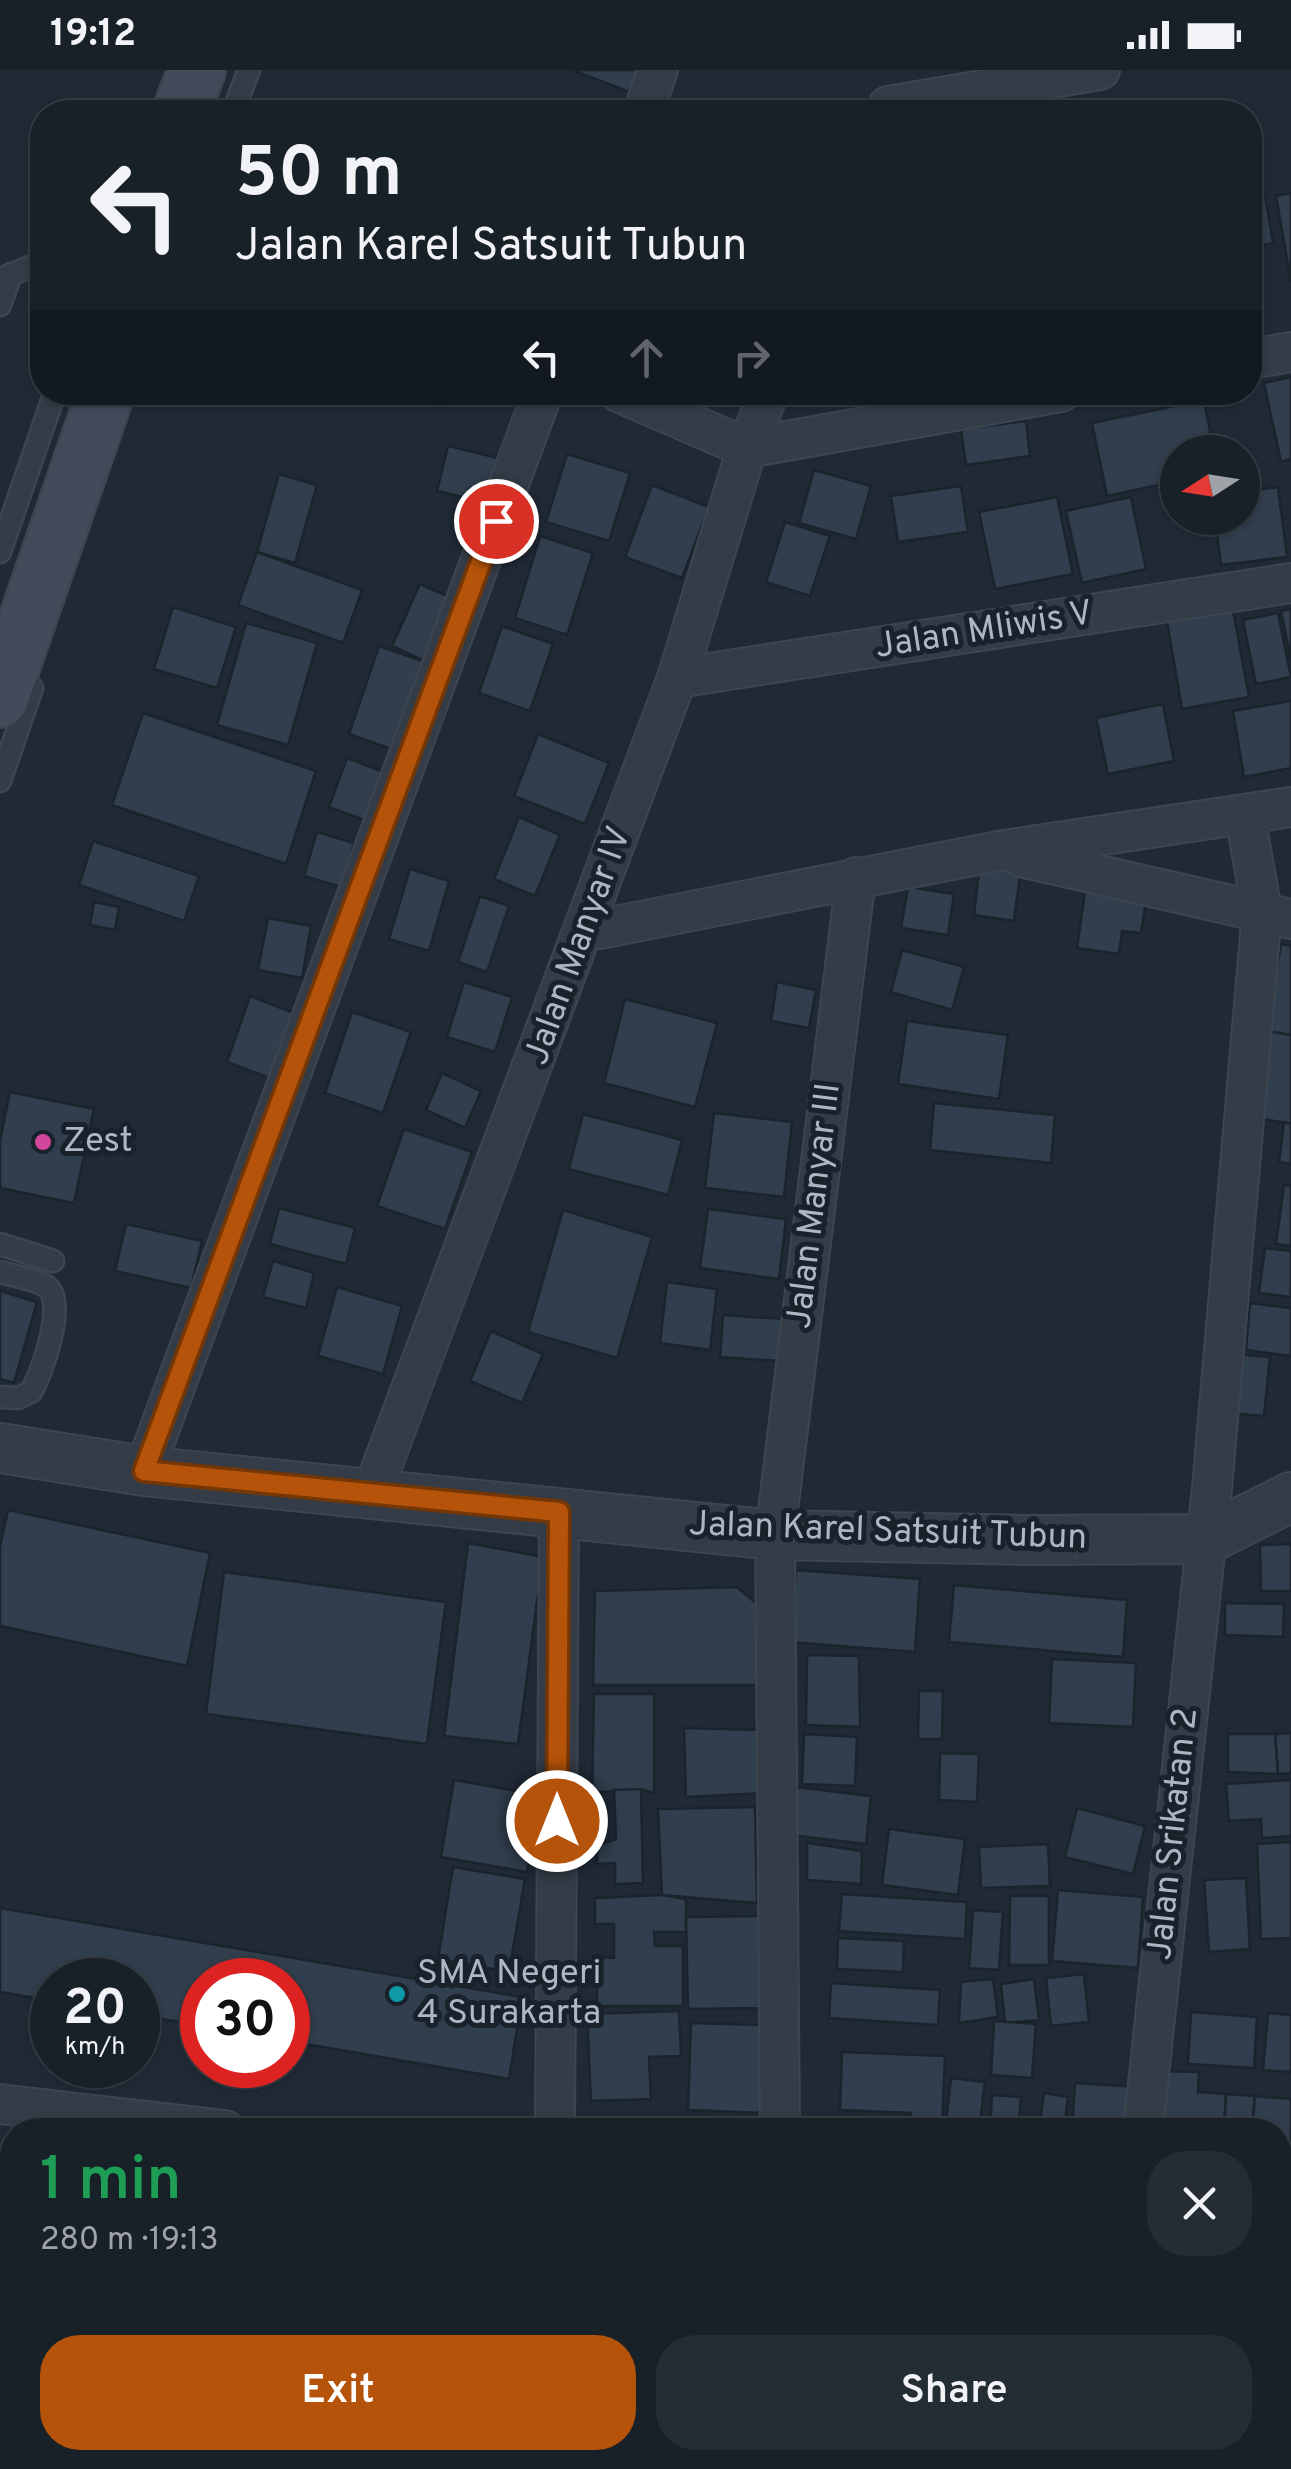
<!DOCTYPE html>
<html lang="en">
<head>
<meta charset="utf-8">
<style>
	:root { --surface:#182028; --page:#252d34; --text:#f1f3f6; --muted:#9fa3a8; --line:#363e45; --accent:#b45309 }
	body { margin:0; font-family:Overpass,sans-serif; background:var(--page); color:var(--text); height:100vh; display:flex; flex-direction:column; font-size:38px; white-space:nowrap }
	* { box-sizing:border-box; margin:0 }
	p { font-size:32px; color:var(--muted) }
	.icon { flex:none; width:55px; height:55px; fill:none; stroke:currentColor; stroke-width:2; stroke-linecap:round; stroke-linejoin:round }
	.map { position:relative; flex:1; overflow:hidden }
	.side { position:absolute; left:0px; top:2048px; width:1292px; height:352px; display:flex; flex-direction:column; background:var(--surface); border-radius:40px 40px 0 0; box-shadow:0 2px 8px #0004,0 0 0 2px var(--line) }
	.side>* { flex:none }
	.guide { position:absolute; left:30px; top:30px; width:1232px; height:305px; border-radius:40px; box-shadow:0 2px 8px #0004,0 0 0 2px var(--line); background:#182028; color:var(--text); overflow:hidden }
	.needle { width:65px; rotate:258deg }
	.controls { position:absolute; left:1160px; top:365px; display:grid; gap:20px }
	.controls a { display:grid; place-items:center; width:100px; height:100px; border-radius:50%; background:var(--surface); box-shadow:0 2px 8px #0004,0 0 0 2px var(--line); font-size:50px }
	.speed { position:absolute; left:30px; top:1888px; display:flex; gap:20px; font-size:50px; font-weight:700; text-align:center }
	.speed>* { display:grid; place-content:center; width:130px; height:130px; border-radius:50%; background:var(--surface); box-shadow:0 2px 8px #0004,0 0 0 2px var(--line); line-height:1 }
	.speed small { font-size:25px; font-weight:400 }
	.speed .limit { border:15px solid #d22; background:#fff; color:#111 }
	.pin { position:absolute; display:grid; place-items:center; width:85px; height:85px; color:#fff; margin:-42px; border:5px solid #fff; border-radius:50%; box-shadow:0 2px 10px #0007 }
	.me { position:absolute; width:110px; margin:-55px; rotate:0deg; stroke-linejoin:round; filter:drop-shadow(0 0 8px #0008) }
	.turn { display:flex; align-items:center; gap:35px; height:210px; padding:0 40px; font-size:45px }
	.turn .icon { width:130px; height:130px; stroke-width:2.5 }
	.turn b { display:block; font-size:70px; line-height:85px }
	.lanes { display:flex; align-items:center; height:95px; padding:0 40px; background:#0003; justify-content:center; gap:50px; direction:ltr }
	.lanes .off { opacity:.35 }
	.round { display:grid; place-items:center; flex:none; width:105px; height:105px; border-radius:40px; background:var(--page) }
	.summary { display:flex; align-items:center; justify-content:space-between; height:170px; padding:0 40px }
	h1 { font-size:60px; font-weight:600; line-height:75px; color:#1e9e55 }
	.action { display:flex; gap:20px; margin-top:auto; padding:20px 40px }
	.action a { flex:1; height:115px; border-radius:40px; background:var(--accent); color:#fff; font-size:40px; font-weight:600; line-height:115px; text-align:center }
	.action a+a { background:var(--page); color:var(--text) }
	.status { display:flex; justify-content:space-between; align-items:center; height:70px; padding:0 50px; background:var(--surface); direction:ltr }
	.status svg { height:28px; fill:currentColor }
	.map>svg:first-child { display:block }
</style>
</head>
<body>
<div class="status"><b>19:12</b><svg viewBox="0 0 49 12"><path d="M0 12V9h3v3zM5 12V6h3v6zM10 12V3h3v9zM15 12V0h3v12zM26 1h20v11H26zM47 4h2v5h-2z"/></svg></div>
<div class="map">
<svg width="1291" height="2399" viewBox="0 0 1291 2399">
	<rect width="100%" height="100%" fill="#202a36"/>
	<g fill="#313e4d" stroke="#1b232d" stroke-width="2.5">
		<path d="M572 0H641L632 23Z"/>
		<path d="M1291 123V212L1276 126Z"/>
		<path d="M1265 125 1273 173 1250 177V127Z"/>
		<path d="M1291 307V389L1281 392 1264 313Z"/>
		<path d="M401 322H448L442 338Z"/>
		<path d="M1204 330 1214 382H1178V411L1107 426 1092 353Z"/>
		<path d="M1026 351 1030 386 966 395 961 359Z"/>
		<path d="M448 376 502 389 491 434 437 421Z"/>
		<path d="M567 384 630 403 609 471 546 452Z"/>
		<path d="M814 400 871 416 856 469 799 453Z"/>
		<path d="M279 404 317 415 295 493 257 482Z"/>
		<path d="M652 415 709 437 682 508 625 487Z"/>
		<path d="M961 416 968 462 898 472 891 426Z"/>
		<path d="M1278 417 1287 487 1221 495 1215 448H1242V422Z"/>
		<path d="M1057 427 1073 504 995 519 979 442Z"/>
		<path d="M1131 427 1146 499 1082 513 1066 441Z"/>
		<path d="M785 452 830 466 810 526 766 512Z"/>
		<path d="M540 466 593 483 567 565 515 548Z"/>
		<path d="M257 482 362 520 343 573 238 535Z"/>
		<path d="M420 514 459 531 431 594 392 576Z"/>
		<path d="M173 537 236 557 217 618 154 599Z"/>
		<path d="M1291 539V591L1281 541Z"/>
		<path d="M1233 540 1249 627 1182 639 1167 552Z"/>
		<path d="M1278 543 1291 607 1256 614 1243 550Z"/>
		<path d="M246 553 317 573 288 675 217 655Z"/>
		<path d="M502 556 553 574 530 641 479 623Z"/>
		<path d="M379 576 431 594 402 683 349 664Z"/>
		<path d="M1291 631V698L1244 707 1233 641Z"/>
		<path d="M1163 634 1174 691 1108 704 1096 648Z"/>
		<path d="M143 643 316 701 286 794 112 735Z"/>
		<path d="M538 664 609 693 585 754 514 726Z"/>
		<path d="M347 688 389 704 372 753 329 737Z"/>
		<path d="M519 747 560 765 535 826 494 809Z"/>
		<path d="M317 762 354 773 341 817 304 806Z"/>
		<path d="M93 771 199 806 184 851 79 815Z"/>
		<path d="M980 791 1021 797 1014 851 974 845Z"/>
		<path d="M410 799 449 811 429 881 389 869Z"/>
		<path d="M1087 807 1147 825 1141 863 1122 861 1119 884 1077 878Z"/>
		<path d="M908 817 954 824 948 865 901 858Z"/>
		<path d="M480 826 509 836 487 902 458 892Z"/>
		<path d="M94 832 119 837 115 860 90 855Z"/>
		<path d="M268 848 311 856 302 908 258 900Z"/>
		<path d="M1281 874 1291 876V965L1267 961Z"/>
		<path d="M902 880 964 897 952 940 891 922Z"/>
		<path d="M464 912 512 927 495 982 447 967Z"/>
		<path d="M777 912 816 920 809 958 771 951Z"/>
		<path d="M250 926 299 945 275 1010 227 992Z"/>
		<path d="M625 929 717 953 695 1037 604 1013Z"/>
		<path d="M352 942 411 962 383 1043 325 1023Z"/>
		<path d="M907 951 1008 965 999 1029 898 1014Z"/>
		<path d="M1267 961 1291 965V1054L1257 1048Z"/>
		<path d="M442 1003 481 1021 465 1058 426 1040Z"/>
		<path d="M10 1022 94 1039 74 1133 0 1118V1070Z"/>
		<path d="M934 1033 1055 1045 1051 1093 930 1080Z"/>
		<path d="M714 1043 792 1052 784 1127 705 1118Z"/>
		<path d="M583 1044 682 1070 668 1125 569 1099Z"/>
		<path d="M1284 1052 1291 1054V1094L1279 1092Z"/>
		<path d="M404 1059 472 1082 445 1159 377 1136Z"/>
		<path d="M1284 1115 1291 1116V1176L1276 1174Z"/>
		<path d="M279 1138 355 1158 346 1194 270 1174Z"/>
		<path d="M708 1139 786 1149 779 1209 700 1198Z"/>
		<path d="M563 1140 652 1167 617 1288 528 1262Z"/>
		<path d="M126 1154 202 1171 191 1218 115 1201Z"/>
		<path d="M1265 1178 1291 1181V1227L1259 1223Z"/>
		<path d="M273 1191 314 1203 306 1238 263 1227Z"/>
		<path d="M667 1212 717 1219 710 1280 660 1273Z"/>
		<path d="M337 1217 402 1236 383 1304 318 1286Z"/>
		<path d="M0 1221 37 1232 14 1313 0 1309Z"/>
		<path d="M1250 1233 1291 1238V1286L1246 1280Z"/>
		<path d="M723 1245 784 1249 781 1291 720 1287Z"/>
		<path d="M491 1261 543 1284 522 1333 470 1311Z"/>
		<path d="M1236 1284 1270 1287 1264 1346 1230 1343Z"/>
		<path d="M8 1440 210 1483 187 1596 0 1556V1477Z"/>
		<path d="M468 1473 543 1487 518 1674 444 1666Z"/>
		<path d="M1291 1474V1521H1261L1260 1475Z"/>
		<path d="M796 1500 920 1509 915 1582 791 1572Z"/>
		<path d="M224 1502 446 1532 427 1674 206 1644Z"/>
		<path d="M954 1515 1127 1530 1123 1587 949 1572Z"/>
		<path d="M737 1517 764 1540V1615H593L595 1521Z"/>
		<path d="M1225 1533 1284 1534 1283 1567 1225 1565Z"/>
		<path d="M807 1585 859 1586 860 1657 806 1655Z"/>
		<path d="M1052 1589 1136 1593 1133 1657 1049 1653Z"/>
		<path d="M919 1621H943L942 1669H918Z"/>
		<path d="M594 1624H654V1723L641 1719 592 1723Z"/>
		<path d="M684 1658 766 1660V1723L686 1727Z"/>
		<path d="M1291 1663V1703L1278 1704 1275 1664Z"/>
		<path d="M804 1664 857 1667 855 1716 802 1714Z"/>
		<path d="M1228 1664H1275L1278 1704 1228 1702Z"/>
		<path d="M940 1683 979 1684 977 1732 939 1730Z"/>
		<path d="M454 1710 540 1725 527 1802 441 1787Z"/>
		<path d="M1291 1710V1766L1262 1768 1261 1749 1229 1751 1226 1714Z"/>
		<path d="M795 1717 871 1726 866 1774 790 1765Z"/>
		<path d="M641 1719 643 1813 615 1814V1793L597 1794V1776L616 1769 614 1720Z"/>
		<path d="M755 1737 757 1833 662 1825 658 1739Z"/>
		<path d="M1077 1738 1145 1756 1133 1804 1065 1787Z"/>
		<path d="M889 1759 965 1769 958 1825 882 1815Z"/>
		<path d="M1291 1772V1868L1261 1869 1257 1774Z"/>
		<path d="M807 1773 862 1781 861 1814 807 1810Z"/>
		<path d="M1048 1774 1050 1816 981 1818 979 1777Z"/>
		<path d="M453 1797 525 1809 509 1902 438 1889Z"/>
		<path d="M1246 1808 1250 1879 1209 1882 1204 1810Z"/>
		<path d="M1058 1820 1143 1827 1138 1898 1052 1891Z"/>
		<path d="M842 1824 967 1832 965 1869 839 1861Z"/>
		<path d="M662 1825 686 1829V1862H654L655 1876H683V1936H597V1887L614 1888V1854H595V1828Z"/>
		<path d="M1010 1826H1049V1895H1009Z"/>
		<path d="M0 1838 522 1927 509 2009 288 1971V1910H202V1956L138 1945V1910H52V1931L0 1922Z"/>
		<path d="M973 1840 1003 1842 999 1900 969 1898Z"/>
		<path d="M765 1846 766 1938 688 1939 686 1847Z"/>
		<path d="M838 1868 904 1871 903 1902 837 1899Z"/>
		<path d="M1084 1904 1089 1952 1051 1956 1046 1908Z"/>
		<path d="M993 1909 998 1947 959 1953 961 1912Z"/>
		<path d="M1034 1909 1039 1950 1005 1953 1001 1914Z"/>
		<path d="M831 1913 940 1920 938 1955 829 1948Z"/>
		<path d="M679 1941 681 1986 649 1987 651 2029 591 2031 587 1944Z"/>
		<path d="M1191 1942 1257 1947 1254 1998 1188 1994Z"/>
		<path d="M1268 1943 1291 1945V2002L1263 2000Z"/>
		<path d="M994 1951 1036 1954 1032 2008 991 2005Z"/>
		<path d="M691 1953 767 1955 764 2043 688 2040Z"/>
		<path d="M842 1982 945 1986 942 2060H911V2043L840 2040Z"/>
		<path d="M1164 2001 1199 2002 1198 2022 1226 2024 1224 2060H1180V2049H1162Z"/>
		<path d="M951 2008 985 2012 979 2060H945Z"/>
		<path d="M1075 2013 1138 2017 1136 2060H1072Z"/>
		<path d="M1044 2023 1068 2027 1064 2060H1039Z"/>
		<path d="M1226 2024 1255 2026 1252 2060H1224Z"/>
		<path d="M992 2025 1021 2027 1018 2060H990Z"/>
		<path d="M1255 2026 1291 2029V2108L1280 2107V2060H1252Z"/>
		<path d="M0 2109 12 2110V2173L0 2172Z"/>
		<path d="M0 2205H12V2278L0 2277Z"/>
		<path d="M0 2321H12V2388H55L54 2399H0Z"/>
		<path d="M209 2388H291L290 2399H208Z"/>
		<path d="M393 2388H470L469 2399H393Z"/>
		<path d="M834 2388H879V2399H835Z"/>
	</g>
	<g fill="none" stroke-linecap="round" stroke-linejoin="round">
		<g stroke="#3c4550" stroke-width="25">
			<g id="service">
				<path d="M233 42 249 0"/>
				<path d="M0 209 42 192"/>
				<path d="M0 235 11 204"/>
				<path d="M0 482 55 322"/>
				<path d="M0 711 32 618"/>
				<path d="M0 1174 53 1191"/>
				<path d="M0 1202C14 1206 34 1209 46 1216 68 1231 42 1303 31 1322L18 1328 0 1327"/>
			</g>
		</g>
		<g stroke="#3c4550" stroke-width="42">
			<g id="minor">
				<path d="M888 36 1100 0"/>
				<path d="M643 42 658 0"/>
				<path d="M1250 289 1291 282"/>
				<path d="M618 322 747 378 1061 322"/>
				<path d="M677 608 1291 513"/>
				<path d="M1021 787 1291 849"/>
				<path d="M600 859 998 781 1291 737"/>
				<path d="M144 1401 543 322"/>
				<path d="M372 1423 677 608 747 378 769 322"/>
				<path d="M0 2034 225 2060"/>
				<path d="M555 2060 559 1442"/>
				<path d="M780 2060 775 1465 856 807"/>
				<path d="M1143 2060 1212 1418 1262 842 1245 745"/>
				<path d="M1280 2167 1291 2168"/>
				<path d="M714 2388 715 2399"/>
				<path d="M338 2399 339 2388"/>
				<path d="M531 2399 532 2388"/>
				<path d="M1118 2399 1119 2388"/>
			</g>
		</g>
		<g stroke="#3c4550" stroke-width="52">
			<path id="tertiary" d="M0 1378 144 1401 775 1465 1027 1470 1207 1469 1291 1427"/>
		</g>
		<g stroke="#3c4550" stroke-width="60">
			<g id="secondary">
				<path d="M181 42 197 0"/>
				<path d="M0 629 106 322"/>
			</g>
		</g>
		<use href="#service" stroke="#333c47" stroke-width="20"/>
		<use href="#minor" stroke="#333c47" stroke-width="38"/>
		<use href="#tertiary" stroke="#333c47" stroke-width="48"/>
		<use href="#secondary" stroke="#414b5a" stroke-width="55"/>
	</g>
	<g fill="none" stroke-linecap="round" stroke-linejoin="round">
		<g stroke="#753606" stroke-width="25">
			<path id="route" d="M496 451 144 1401 559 1442 557 1751"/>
		</g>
		<use href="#route" stroke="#b45309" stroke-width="18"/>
	</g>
	<circle fill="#d1479c" stroke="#19212b" stroke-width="4" cx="43" cy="1072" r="10"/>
	<circle fill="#0f9aa8" stroke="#19212b" stroke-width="4" cx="397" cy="1924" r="10"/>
	<g text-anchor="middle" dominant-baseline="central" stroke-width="10" stroke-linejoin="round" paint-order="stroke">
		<g font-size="35" fill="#adb7c4" stroke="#19212b">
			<text transform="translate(984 561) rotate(-9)">Jalan Mliwis V</text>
			<text transform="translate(579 876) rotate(-70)">Jalan Manyar IV</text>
			<text transform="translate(815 1136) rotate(-83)">Jalan Manyar III</text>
			<text transform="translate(888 1462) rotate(2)">Jalan Karel Satsuit Tubun</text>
			<text transform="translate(1174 1764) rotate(-84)">Jalan Srikatan 2</text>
		</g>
		<g font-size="35" fill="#adb7c4" stroke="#19212b" text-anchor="start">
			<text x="63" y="1072">Zest</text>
			<text x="417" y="1904">SMA Negeri<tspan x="417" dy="40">4 Surakarta</tspan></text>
		</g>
	</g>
</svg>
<div class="controls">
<a><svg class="needle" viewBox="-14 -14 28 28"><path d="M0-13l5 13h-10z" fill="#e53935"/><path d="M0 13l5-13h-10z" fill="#9fa3a8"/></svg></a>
</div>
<div class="speed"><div>20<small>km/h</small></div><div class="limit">30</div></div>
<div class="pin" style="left:496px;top:451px;background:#d93025"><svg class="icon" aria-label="arrive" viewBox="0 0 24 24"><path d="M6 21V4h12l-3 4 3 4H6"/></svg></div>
<svg class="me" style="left:557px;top:1751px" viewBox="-20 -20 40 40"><circle r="17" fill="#b45309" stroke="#fff" stroke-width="3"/><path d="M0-11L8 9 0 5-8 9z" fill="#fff"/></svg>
<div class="guide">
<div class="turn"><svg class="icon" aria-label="left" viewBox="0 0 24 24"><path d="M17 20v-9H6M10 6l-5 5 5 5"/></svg><div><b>50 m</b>Jalan Karel Satsuit Tubun</div></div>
<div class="lanes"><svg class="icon" aria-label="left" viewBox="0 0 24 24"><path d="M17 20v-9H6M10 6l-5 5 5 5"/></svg><svg class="icon off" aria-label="ahead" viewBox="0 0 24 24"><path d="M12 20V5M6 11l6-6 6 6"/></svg><svg class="icon off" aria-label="right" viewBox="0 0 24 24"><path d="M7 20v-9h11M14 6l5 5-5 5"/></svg></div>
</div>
<section class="side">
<div class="summary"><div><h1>1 min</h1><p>280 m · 19:13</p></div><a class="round"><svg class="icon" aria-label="close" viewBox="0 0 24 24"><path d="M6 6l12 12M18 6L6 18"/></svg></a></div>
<div class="action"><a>Exit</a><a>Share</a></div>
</section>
</div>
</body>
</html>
